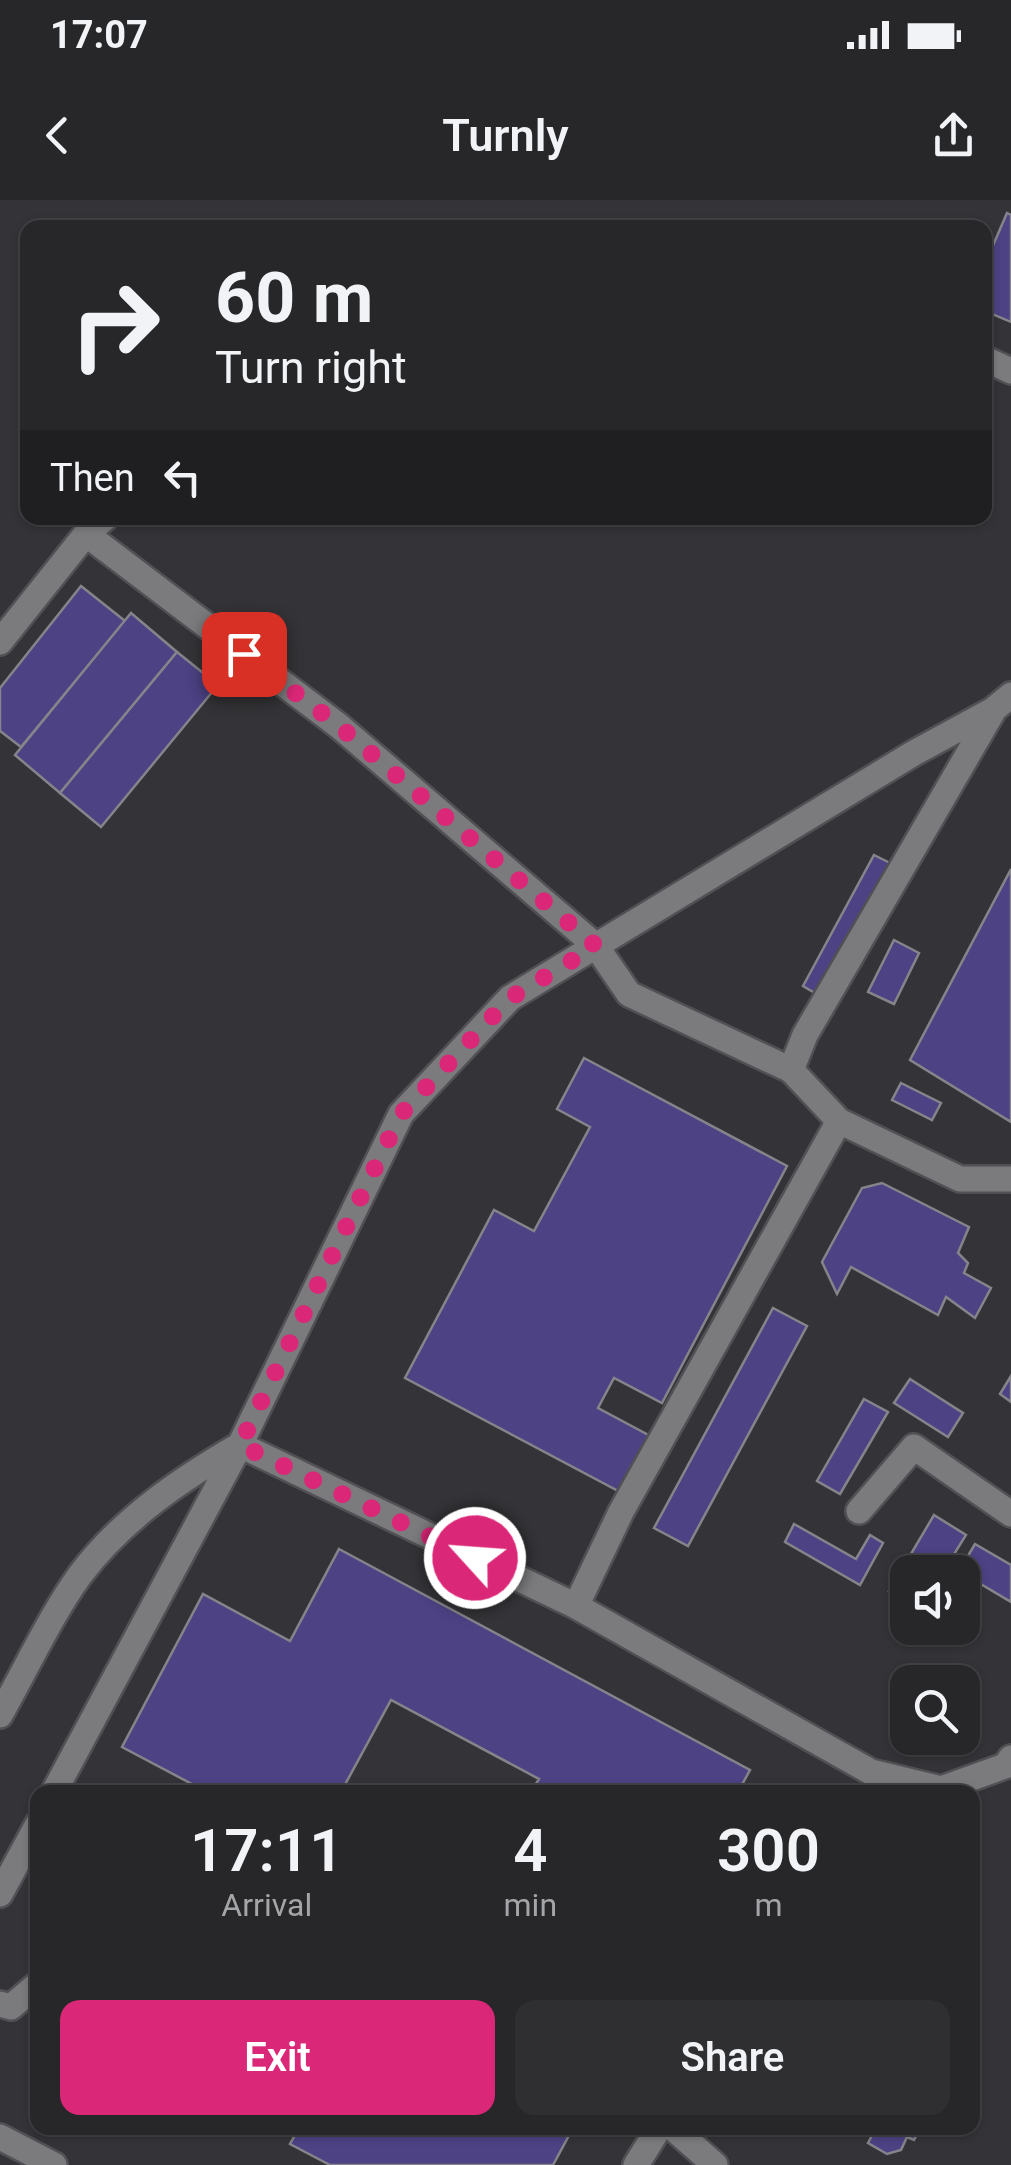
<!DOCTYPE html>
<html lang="en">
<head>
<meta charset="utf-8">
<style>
	:root { --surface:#27272a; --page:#2f2f32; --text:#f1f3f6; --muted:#a4a5a8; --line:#434447; --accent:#db2777 }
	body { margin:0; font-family:Roboto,sans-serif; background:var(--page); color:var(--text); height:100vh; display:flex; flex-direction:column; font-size:38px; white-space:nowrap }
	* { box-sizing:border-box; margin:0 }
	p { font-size:32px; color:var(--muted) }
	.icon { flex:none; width:55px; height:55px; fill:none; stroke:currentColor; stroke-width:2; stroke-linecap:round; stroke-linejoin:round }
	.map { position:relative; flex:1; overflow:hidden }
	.panel { position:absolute; left:30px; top:1585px; width:950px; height:350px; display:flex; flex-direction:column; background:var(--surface); border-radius:20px; box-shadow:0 2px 8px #0004,0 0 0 2px var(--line) }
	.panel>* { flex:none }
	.banner { position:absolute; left:20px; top:20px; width:972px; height:305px; border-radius:20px; box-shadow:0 2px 8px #0004,0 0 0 2px var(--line); background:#27272a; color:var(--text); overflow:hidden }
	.tools { position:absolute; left:890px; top:1355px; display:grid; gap:20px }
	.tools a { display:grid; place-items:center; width:90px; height:90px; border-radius:20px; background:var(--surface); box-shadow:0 2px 8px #0004,0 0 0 2px var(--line); font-size:50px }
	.pin { position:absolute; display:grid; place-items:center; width:85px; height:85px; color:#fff; margin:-42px; border-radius:20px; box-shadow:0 5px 15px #0006 }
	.me { position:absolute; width:110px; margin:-55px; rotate:296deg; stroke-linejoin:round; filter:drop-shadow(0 0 8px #0008) }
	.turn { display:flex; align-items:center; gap:35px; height:210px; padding:0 30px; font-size:45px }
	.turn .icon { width:130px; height:130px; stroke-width:2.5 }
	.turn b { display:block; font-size:70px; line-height:85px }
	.then { display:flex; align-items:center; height:95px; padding:0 30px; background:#0003; gap:20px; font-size:38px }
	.eta { display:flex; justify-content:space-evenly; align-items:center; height:170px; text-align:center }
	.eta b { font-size:60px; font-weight:600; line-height:70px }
	.button { display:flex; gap:20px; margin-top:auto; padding:20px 30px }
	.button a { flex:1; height:115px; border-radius:20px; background:var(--accent); color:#fff; font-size:40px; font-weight:600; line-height:115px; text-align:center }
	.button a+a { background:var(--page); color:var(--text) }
	.status { display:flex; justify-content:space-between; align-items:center; height:70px; padding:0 50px; background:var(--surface); direction:ltr }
	.status svg { height:28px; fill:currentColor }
	header { display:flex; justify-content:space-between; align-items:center; height:130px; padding:0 30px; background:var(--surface); font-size:45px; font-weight:600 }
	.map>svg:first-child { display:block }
</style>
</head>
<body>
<div class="status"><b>17:07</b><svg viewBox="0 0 49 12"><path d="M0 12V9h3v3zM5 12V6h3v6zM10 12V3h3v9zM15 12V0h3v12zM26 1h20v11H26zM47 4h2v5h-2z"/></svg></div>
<header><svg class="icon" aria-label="back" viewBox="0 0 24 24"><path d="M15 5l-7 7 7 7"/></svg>Turnly<svg class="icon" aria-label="share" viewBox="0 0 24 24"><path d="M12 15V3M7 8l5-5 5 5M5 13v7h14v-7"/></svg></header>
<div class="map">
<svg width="1011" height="1965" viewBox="0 0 1011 1965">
	<rect width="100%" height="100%" fill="#343438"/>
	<g fill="#4c4284" stroke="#85848a" stroke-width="2.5">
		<path d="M1007 13 1011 15V122L985 111V64Z"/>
		<path d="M81 386 125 421 21 547 0 531V488Z"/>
		<path d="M131 413 177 452 60 593 15 555Z"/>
		<path d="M177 452 218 485 101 627 60 593Z"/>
		<path d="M874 655 892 664 820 796 803 786Z"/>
		<path d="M1011 669V922L910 860Z"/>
		<path d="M894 740 919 753 894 804 868 792Z"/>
		<path d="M584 858 787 966 662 1203 614 1178 598 1208 654 1238 624 1294 405 1178 494 1010 534 1031 590 927 557 909Z"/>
		<path d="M901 883 941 903 932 920 892 900Z"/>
		<path d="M882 983 969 1027 958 1053 968 1063 964 1073 991 1088 975 1118 946 1097 938 1115 851 1067 837 1094 822 1062 862 988Z"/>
		<path d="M773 1108 807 1126 688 1346 654 1328Z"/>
		<path d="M1011 1176V1202L1000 1194Z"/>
		<path d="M910 1179 963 1213 948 1237 894 1203Z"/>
		<path d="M864 1199 888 1212 840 1294 817 1281Z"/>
		<path d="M934 1315 966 1335 943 1372H908V1403L889 1391Z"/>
		<path d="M794 1324 856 1359 870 1335 883 1343 860 1385 785 1342Z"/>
		<path d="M975 1344 1011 1365V1402L959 1371Z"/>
		<path d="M339 1349 750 1570 738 1592H531L539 1579 391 1500 341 1592H207L122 1547 203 1394 290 1441Z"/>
		<path d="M299 1928H573L553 1965H330L290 1944Z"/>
		<path d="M876 1928H920L914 1940 907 1937 901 1950 887 1954 868 1943Z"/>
	</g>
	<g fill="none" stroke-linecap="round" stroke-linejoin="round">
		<g stroke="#515155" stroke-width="30">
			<g id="minor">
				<path d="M985 159 1011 171"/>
				<path d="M86 334 339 526 596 746 629 794 791 870 839 921 960 979H1011"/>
				<path d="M0 442 86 334 105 318"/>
				<path d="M791 870 805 835 992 513"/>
				<path d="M859 1311 914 1247 1011 1314"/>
				<path d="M576 1406 621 1312 839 921"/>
				<path d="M0 1515C25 1471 51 1415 80 1375 122 1319 181 1279 240 1245L576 1406 871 1572 941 1589 1005 1566 1011 1558"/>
				<path d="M54 1592 240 1245 401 914 510 798 914 553 993 510 1011 495"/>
				<path d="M0 1694 38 1624"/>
				<path d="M0 1804 11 1807 38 1784"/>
				<path d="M673 1928 715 1965"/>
				<path d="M0 1937 54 1965"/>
				<path d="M636 1965 659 1928"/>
			</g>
		</g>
		<use href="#minor" stroke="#7b7b7d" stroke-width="25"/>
	</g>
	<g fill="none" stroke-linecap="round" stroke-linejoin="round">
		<path stroke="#db2777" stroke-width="18" stroke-dasharray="0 32.4" d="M244 454 339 526 596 746 510 798 401 914 240 1245 475 1358"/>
	</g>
</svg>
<div class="tools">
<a><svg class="icon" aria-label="sound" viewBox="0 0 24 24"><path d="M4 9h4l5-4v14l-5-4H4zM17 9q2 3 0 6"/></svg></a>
<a><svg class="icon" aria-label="search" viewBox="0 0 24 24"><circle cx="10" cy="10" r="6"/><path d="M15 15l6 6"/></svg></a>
</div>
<div class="pin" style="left:244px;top:454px;background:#d93025"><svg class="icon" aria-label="arrive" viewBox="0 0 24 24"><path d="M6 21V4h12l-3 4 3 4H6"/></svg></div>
<svg class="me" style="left:475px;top:1358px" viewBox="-20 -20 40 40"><circle r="17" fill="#db2777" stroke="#fff" stroke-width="3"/><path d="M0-11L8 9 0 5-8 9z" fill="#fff"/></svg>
<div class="banner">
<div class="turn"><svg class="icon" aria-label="right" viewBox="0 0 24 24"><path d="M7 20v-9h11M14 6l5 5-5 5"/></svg><div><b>60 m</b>Turn right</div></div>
<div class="then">Then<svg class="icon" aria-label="left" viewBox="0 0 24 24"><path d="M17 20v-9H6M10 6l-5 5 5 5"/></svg></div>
</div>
<section class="panel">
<div class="eta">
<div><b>17:11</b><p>Arrival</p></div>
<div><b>4</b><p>min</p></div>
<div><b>300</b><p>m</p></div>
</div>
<div class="button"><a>Exit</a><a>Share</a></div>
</section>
</div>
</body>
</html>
